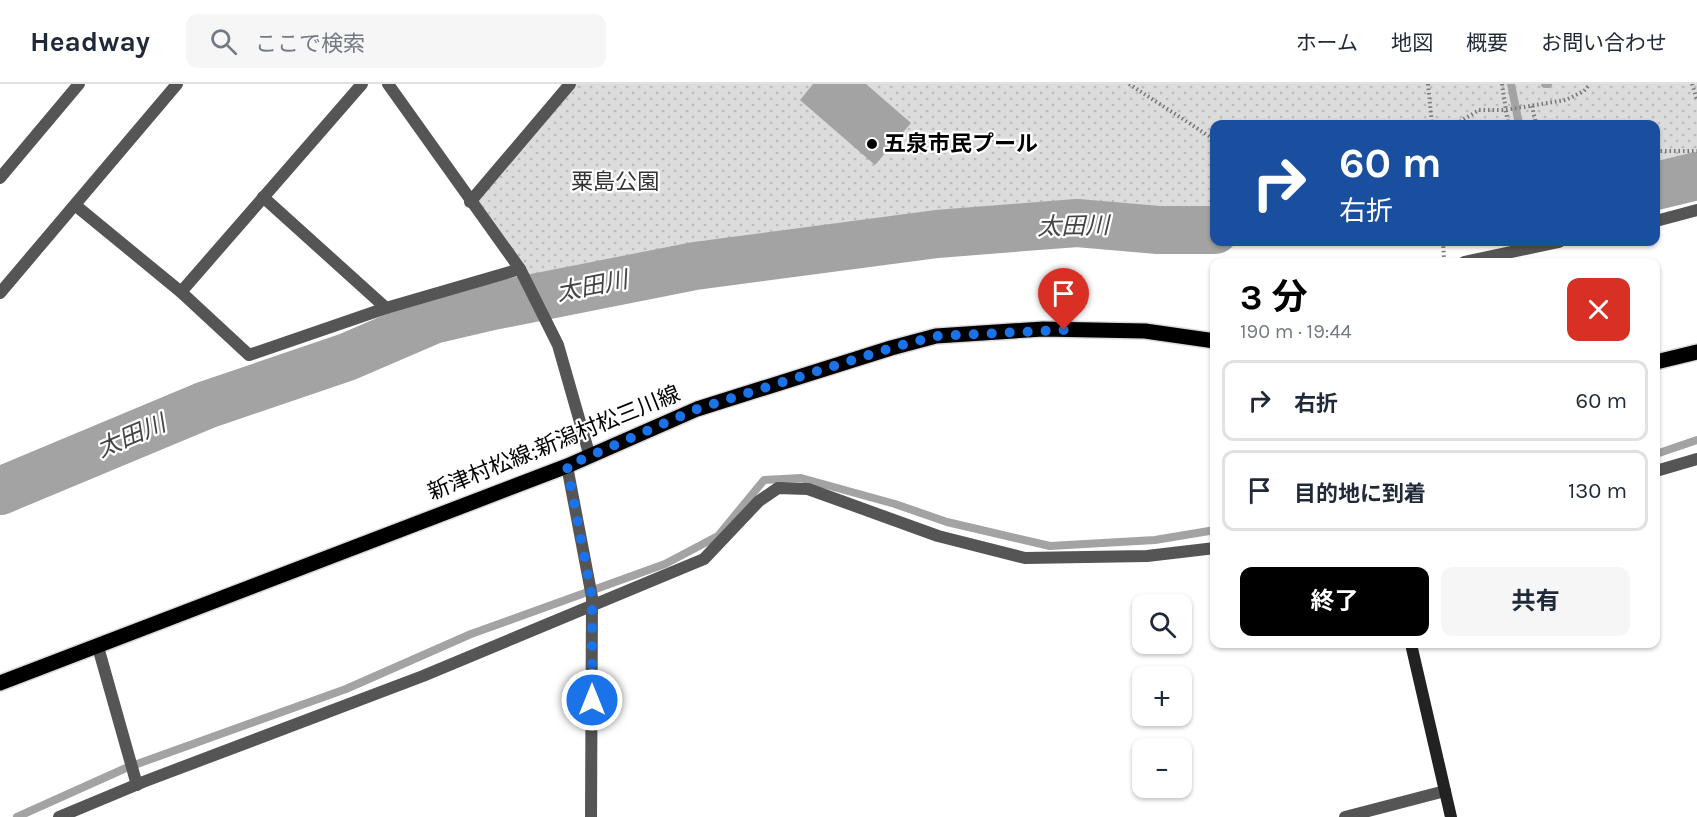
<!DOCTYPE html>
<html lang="ja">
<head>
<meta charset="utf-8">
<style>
	:root { --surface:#fff; --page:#f6f6f7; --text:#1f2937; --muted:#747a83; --line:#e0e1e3; --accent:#000 }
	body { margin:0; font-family:Karla,"Noto Sans JP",sans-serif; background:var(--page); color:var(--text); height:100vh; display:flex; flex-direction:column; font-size:22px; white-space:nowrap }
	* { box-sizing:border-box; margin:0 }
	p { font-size:20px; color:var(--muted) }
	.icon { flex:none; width:33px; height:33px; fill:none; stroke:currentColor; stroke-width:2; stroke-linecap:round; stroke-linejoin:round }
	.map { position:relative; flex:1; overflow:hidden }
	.side { position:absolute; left:1210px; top:174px; width:450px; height:390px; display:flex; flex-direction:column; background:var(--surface); border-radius:12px; box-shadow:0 2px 4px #0004 }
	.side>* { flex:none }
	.guide { position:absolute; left:1210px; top:36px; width:450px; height:126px; border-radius:12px; box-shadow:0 2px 4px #0004; background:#1a4fa0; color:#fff; overflow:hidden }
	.fabs { position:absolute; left:1132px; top:510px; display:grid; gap:12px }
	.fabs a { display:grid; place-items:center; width:60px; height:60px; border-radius:12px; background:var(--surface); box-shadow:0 2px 4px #0004; font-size:30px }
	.pin { position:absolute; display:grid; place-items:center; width:51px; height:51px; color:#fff; margin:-62px -26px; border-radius:50% 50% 50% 0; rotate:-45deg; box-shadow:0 0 6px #0007 }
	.pin .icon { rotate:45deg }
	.me { position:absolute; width:66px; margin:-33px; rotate:0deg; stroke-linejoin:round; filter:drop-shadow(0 0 4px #0008) }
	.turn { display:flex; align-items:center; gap:21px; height:126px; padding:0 30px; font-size:27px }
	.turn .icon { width:78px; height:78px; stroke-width:2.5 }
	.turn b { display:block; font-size:42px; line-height:51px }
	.round { display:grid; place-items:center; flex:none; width:63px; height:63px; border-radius:12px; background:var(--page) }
	.head { display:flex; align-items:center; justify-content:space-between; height:102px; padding:0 30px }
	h1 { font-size:36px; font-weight:700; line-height:45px; color:var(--accent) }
	.action { display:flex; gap:12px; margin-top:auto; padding:12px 30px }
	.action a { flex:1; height:69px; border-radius:12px; background:var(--accent); color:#fff; font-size:24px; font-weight:700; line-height:69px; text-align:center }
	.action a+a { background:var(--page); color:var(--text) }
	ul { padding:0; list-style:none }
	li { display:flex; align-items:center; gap:18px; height:81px; margin:0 12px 9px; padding:0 18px; border:3px solid var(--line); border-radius:12px }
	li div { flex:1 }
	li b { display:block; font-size:22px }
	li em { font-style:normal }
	header { display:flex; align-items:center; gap:36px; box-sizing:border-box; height:84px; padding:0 30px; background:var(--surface); border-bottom:2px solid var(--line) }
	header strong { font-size:28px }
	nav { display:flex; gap:33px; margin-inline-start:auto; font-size:21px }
	.search { width:420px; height:54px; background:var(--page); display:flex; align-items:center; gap:15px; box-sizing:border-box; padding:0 21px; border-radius:12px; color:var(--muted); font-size:22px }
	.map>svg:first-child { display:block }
</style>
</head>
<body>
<header>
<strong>Headway</strong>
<div class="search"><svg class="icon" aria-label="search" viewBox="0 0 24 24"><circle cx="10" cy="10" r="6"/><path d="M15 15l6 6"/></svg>ここで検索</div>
<nav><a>ホーム</a><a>地図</a><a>概要</a><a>お問い合わせ</a></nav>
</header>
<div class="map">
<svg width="1697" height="733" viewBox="0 0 1697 733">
	<defs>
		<pattern id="green-dots" width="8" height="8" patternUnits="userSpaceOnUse" patternTransform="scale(1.5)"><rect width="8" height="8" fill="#dcdcdc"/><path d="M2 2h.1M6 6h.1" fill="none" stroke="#bbb" stroke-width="1.8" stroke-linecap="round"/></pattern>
	</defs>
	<rect width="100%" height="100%" fill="#fff"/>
	<path fill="url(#green-dots)" d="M570 0H1697V92L1656 102V40H1215V146H1158L1077 139 937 150 695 182 602 201 532 209 470 118Z"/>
	<path fill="#a3a3a3" d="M813 0H866L911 39 875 81 800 16Z"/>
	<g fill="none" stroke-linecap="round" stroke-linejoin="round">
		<g stroke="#a3a3a3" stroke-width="8">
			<path d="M1511 0 1519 40"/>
			<path d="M1545 0H1548"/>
			<path d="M1656 370 1697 356"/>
			<path d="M17 733 126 684 346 605 471 550 665 480 718 452 764 396 801 394 895 420 947 438 1050 462 1155 456 1215 446"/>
		</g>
		<g stroke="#a3a3a3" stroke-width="48">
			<path d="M1656 102 1697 92"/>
			<path d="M0 407 206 321 347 273 433 236 493 222 695 182 937 150 1077 139 1158 146H1215"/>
		</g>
		<g stroke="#dbdbdb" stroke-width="18">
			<g id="primary">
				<path d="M1656 278 1697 268"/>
				<path d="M0 599 567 382 697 325 891 264 936 252 1043 245 1145 247 1215 257"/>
			</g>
		</g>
		<g stroke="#777" stroke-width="4" stroke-dasharray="1.5 3" stroke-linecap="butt">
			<path d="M1129 0 1215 56"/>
			<path d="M1428 0 1432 40"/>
			<path d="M1502 0 1508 40"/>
			<path d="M1692 0 1697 16"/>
			<path d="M1532 22 1536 40"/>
			<path d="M1456 40 1479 26H1505L1566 16 1584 7 1590 0"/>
			<path d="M1656 67H1697"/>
			<path d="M1443 158 1444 175"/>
		</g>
		<g stroke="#555" stroke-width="12">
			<path d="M388 0 520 185 558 261 590 373"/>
			<path d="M0 94 79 0"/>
			<path d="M263 113 386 224"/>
			<path d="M470 118 570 0"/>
			<path d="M75 121 181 208 249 271 386 224 520 185"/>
			<path d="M1656 137 1697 126"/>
			<path d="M1464 178 1559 158"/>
			<path d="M181 208 362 0"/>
			<path d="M0 209 177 0"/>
			<path d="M567 382 592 513 591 733"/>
			<path d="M1656 387 1697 375"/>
			<path d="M98 563 137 701"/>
			<path d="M59 733 143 698 423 592 704 475 759 417 778 404 808 405 938 452 1025 474 1147 472 1215 464"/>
			<path d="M1345 733 1445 707"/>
		</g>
		<path stroke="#222" stroke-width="12" d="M1411 560 1451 733"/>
		<use href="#primary" stroke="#000" stroke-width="15"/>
	</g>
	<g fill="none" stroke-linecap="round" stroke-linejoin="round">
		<path stroke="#1a73e8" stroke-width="10" stroke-dasharray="0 18" d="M592 616V513L567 382 697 325 891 264 936 252 1064 246"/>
	</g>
	<circle fill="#000" stroke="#fff" stroke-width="2" cx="872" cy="60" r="6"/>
	<g text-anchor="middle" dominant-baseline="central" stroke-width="4.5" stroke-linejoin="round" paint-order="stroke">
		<g font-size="22" font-weight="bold" fill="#000" stroke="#fff" text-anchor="start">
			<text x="884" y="60">五泉市民プール</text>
		</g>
		<g font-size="22" fill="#333" stroke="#fff">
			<text x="615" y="98">粟島公園</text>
		</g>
		<g font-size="22" fill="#000" stroke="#fff">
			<text transform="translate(554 359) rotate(-22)">新津村松線;新潟村松三川線</text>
		</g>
		<g font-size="24" font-style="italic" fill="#444" stroke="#fff">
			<text transform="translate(1073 142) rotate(-1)">太田川</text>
			<text transform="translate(592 202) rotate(-11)">太田川</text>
			<text transform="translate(131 352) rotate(-23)">太田川</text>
		</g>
	</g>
</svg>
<div class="fabs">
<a><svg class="icon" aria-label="search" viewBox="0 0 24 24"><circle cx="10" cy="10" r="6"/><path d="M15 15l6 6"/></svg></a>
<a>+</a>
<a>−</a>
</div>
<div class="pin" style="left:1064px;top:246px;background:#d93025"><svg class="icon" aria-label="arrive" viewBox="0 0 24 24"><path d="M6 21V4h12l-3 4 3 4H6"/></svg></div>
<svg class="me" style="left:592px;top:616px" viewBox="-20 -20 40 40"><circle r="17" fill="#1a73e8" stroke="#fff" stroke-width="3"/><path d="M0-11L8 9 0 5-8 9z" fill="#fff"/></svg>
<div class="guide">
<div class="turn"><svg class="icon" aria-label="right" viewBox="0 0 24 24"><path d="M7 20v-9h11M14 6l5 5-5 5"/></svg><div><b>60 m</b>右折</div></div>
</div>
<section class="side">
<div class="head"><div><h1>3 分</h1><p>190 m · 19:44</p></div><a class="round" style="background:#d93025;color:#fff"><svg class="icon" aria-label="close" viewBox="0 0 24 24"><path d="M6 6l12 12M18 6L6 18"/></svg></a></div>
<ul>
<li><svg class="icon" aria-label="right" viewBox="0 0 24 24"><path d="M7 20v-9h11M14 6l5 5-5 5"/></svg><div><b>右折</b></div><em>60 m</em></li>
<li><svg class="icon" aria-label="arrive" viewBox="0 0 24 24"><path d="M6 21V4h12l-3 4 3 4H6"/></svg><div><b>目的地に到着</b></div><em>130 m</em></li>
</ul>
<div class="action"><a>終了</a><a>共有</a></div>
</section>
</div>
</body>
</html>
